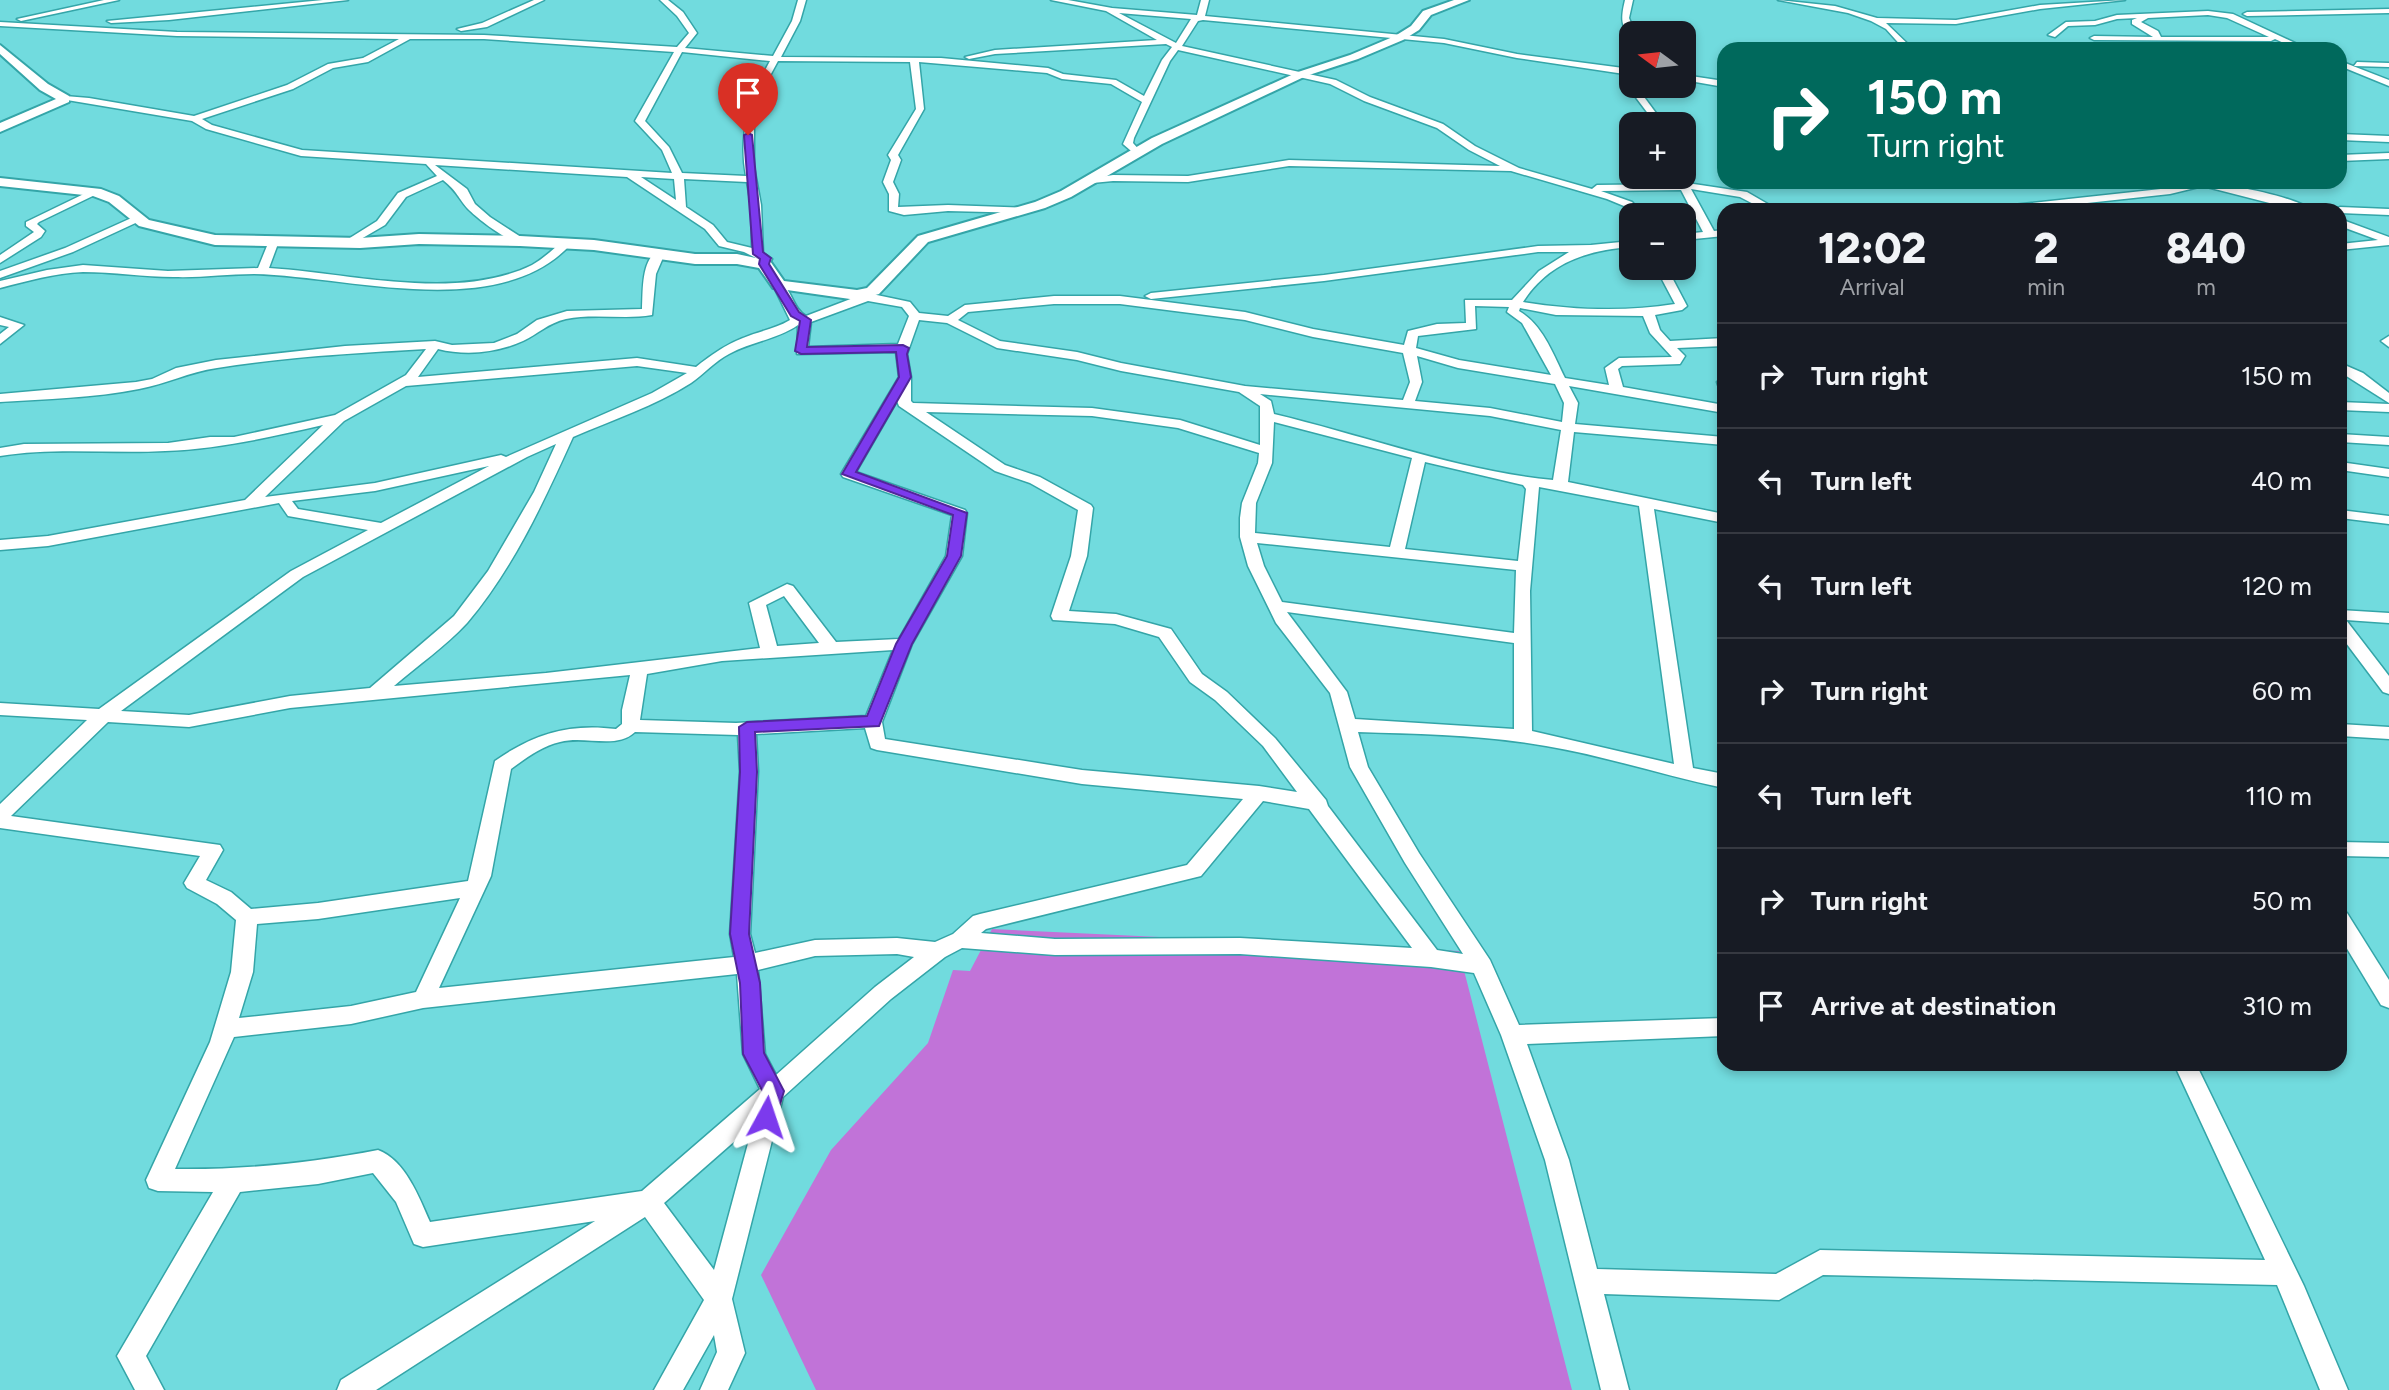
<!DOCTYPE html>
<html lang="en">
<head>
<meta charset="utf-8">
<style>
	:root { --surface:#171b24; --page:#242831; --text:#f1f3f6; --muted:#9ea1a6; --line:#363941 }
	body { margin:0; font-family:Figtree,sans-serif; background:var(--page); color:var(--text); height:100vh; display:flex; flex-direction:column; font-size:26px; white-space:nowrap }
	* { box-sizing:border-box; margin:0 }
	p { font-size:23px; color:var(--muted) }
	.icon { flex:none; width:38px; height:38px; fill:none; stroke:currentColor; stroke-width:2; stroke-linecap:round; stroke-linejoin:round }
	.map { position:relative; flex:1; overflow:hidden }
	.details { position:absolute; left:1717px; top:203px; width:630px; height:868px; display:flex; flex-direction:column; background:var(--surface); border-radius:21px; box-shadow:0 4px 10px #0003 }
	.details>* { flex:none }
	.guide { position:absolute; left:1717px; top:42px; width:630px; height:147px; border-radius:21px; box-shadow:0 4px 10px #0003; background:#00695c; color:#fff; overflow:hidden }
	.needle { width:46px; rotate:285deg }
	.tools { position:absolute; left:1619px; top:21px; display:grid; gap:14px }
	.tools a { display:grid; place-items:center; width:77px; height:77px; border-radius:14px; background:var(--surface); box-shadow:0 4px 10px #0003; font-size:35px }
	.pin { position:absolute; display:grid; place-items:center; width:60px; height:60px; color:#fff; margin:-72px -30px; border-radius:50% 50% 50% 0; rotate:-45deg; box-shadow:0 0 7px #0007 }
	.pin .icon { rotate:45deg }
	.me { position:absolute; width:77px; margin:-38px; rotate:5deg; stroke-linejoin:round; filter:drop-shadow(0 0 5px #0008) }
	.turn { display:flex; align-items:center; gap:24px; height:147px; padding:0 35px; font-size:32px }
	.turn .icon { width:91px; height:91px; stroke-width:2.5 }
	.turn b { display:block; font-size:49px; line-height:60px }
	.eta { display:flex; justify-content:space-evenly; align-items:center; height:119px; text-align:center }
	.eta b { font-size:42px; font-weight:800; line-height:49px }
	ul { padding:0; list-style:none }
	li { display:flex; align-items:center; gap:21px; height:105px; padding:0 35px; border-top:2px solid var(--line) }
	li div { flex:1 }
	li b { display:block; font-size:26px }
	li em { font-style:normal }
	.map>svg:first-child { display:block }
</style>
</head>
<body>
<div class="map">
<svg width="2389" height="1390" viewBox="0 0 2389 1390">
	<rect width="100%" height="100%" fill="#71dbde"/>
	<path fill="#c173d8" d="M992 929 1459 951 1572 1390H816L761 1275 831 1150 928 1043 953 970 970 971Z"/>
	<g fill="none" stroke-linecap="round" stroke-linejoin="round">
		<g stroke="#34a5a8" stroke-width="3">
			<g id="street">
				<path d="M104 0H119L21 21 17 19Z"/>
				<path d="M323 0H348L169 20 111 23 107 21Z"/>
				<path d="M534 0H544L487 27 461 31 457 29 482 23Z"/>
				<path d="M660 0H668L683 12 697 33 685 48 773 56 792 21 798 0H806L800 21 781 57 941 58 1048 68 1063 74 1116 80 1144 96 1162 60 1172 47 1166 44 995 54 969 59 965 57 995 50 1157 40 1106 11 1051 0H1068L1112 8 1197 15 1201 0H1209L1205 16 1444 39 1517 54 1631 69V75L1517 58 1444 43 1203 20 1198 21 1182 46 1336 80 1370 97 1443 124 1475 146 1519 168 1592 189 1597 185 1678 184 1676 177H1683L1687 183 1747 192 1778 210H1765L1740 197 1691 189 1714 231 1724 230V236L1684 240V234L1703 232 1681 190 1601 191 1632 202 1644 215H1633L1624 206 1607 199 1511 171 1289 166 1188 182 1113 181 1082 184V180L1113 175 1188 176 1289 160 1500 166 1469 150 1437 128 1364 101 1330 84 1178 50 1170 61 1134 138 1133 143 1142 153 1137 156 1123 144 1142 102 1111 84 1062 79 1047 73 919 62 924 109 898 155 901 160 893 182 899 194 898 207 948 205 1029 208 1030 210 1025 213 948 211 904 215 889 211V194L883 182 891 160 888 155 916 109 910 62 778 61 766 83 754 123V167L761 205 763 253 772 259 768 266H760V260L744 252 719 246 705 229 627 177 435 165 467 189 475 204 490 217 524 239V243C511 245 478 219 468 209 458 198 458 192 443 180L406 197 385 225 349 246 345 245V241L377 221 398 193 437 176 426 164 301 156 206 129 192 121 61 99 65 96 89 98 194 116 287 85 328 64 363 58 399 39 177 36 0 26V22L177 32 484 35 677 47 689 33 677 16ZM1119 13 1191 19 1176 43ZM410 39H484L674 52 635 121 662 150 672 173 302 150 212 125 202 119 293 89 333 68 368 62ZM682 52 770 61C750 97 738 134 746 176L682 173 669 147 645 121ZM641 177 674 179 676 200ZM684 179 747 182 751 205 752 248 727 242 713 225 686 207Z"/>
				<path d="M1625 0H1633L1629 18 1635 33 1631 35C1619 27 1622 13 1625 0Z"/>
				<path d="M1778 0 1835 6 1877 18 1956 20 2040 5 2125 0 2040 9 1956 24 1886 23 1913 49H1904L1886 29 1871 21 1848 13Z"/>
				<path d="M2389 9V13L2247 16 2243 14 2247 12Z"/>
				<path d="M2208 11 2233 14 2308 49H2297L2275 39 2271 41 2094 40 2090 38 2094 36 2153 37 2132 24V20L2137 18 2117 19 2095 25 2068 26 2055 37 2048 35 2066 22 2095 21 2117 15ZM2208 15 2227 18 2269 37H2161L2158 31 2141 22 2148 18Z"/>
				<path d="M2340 61 2389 80V86L2340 66Z"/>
				<path d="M2357 62 2389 63V67L2354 66Z"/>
				<path d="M1684 75 1724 81V87L1684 80Z"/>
				<path d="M1629 84 1636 86 1664 124H1656L1631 91Z"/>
				<path d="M2340 134 2389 136V142L2340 140Z"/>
				<path d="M2389 153V159L2340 161V155Z"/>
				<path d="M2193 182C2220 182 2291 195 2312 210H2297L2203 186 2170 194 2023 210H1989L1994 207 2170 188Z"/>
				<path d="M92 190 101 192 39 222 37 224 45 231 41 237 0 263V255L34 232 26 226V222Z"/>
				<path d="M2340 207 2389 209V215L2340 213V210H2335Z"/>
				<path d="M138 215 143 218 142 220 73 252 0 278V271L65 248Z"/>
				<path d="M2340 219 2389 237V245L2340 250V244L2378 240 2340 226Z"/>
				<path d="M274 238 279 241 269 268C350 273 456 302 532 265 543 259 553 249 562 242L571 244C499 323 348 276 254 274 227 274 200 278 174 277 144 277 113 272 83 272 55 273 27 281 0 288V281L47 270 83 265 168 271 258 268 269 241Z"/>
				<path d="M1631 241V247C1587 250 1548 263 1523 302 1572 310 1626 312 1675 304L1656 268H1667L1687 306 1682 310 1655 315 1660 330 1670 341 1724 338V346L1677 348 1685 356 1680 364 1622 366 1618 369 1623 387 1724 405V413L1569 386 1578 403 1575 424 1724 437V445L1574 432 1568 482 1724 514V523L1654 509 1693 768 1724 774V788C1665 776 1606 756 1546 746 1484 735 1421 734 1358 732L1368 767 1419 853 1490 960 1519 1025 1724 1018V1036L1527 1044 1569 1160 1597 1269 1776 1274 1820 1250 2265 1260 2174 1064H2196L2304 1286 2348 1390H2320L2277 1285 1823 1275 1779 1300 1604 1294 1629 1390H1601L1545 1160 1501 1035 1474 973 1431 967 1240 954 1055 955 962 948 945 957 891 999 783 1097 732 1299 745 1353 728 1390H700L717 1352 714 1335 683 1390H654L704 1300 645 1217 376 1390H337L341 1380 595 1221 423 1247 414 1244 396 1202 373 1173 318 1184 240 1192 146 1356 164 1390H135L117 1356 213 1192 158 1191 149 1188 146 1180 210 1042 231 972 236 920 217 904 187 888 184 883 200 856 0 828V804L87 720 0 715V703L99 709 291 571 368 530 288 516 279 503 48 546 0 550V540L48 536 245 500 323 425C271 437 219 449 165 451 110 454 54 447 0 456V448L24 444 168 443 210 437H234L335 415 406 375 426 349C356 353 286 357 217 368 189 372 166 384 139 389 94 398 46 399 0 402V394L136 382 152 379 176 368 216 360 345 346 435 341 452 345 494 343 517 334 537 320 567 311 642 309C643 291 641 259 659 250L665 253 656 274 652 315C624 320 594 313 566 319 548 323 538 334 523 341 497 353 466 356 438 349L418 377 637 358 696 367C711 355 725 345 743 338 759 331 775 329 790 320L773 285 779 282C792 288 792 308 806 316L861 295 866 291 872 294 910 302 919 313 948 316 965 305 1054 296H1120L1245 312 1313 329 1404 345 1408 331 1437 324 1466 323 1465 300H1512L1539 271 1569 252H1538L1324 281 1151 299 1145 296 1151 293 1324 275 1538 246 1591 245ZM868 301 902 307 909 316 898 344 808 347 811 322ZM1054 304H1120L1245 320 1313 337 1403 353 1410 382 1403 400 1245 386 1121 363 1077 352 1000 341 958 320 968 312ZM1475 306 1509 307 1507 312 1522 323 1551 375 1459 360 1416 348 1418 336 1476 329ZM1520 308 1556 315 1643 316 1650 333 1672 357 1619 358 1605 368 1609 385 1565 378C1553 354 1543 325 1519 311ZM919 320 947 323 997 348 1077 360 1121 371 1239 392 1260 406V445L1180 420 1092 408 913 403 911 401V377L907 354ZM798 325 797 354 896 352 899 377 841 474 843 477 952 515 946 556 899 639 836 642 793 586 787 584 749 603 760 648 546 673 394 686C417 666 446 646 467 623 513 569 544 501 573 437 612 420 655 406 691 383 704 374 715 361 729 354 751 342 778 339 798 325ZM1417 356 1458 368 1555 384 1564 403 1562 422 1490 408 1415 401 1422 382ZM637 366 687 373 652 393 506 457 501 455 375 483 265 497 344 421 406 386ZM1260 394 1490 416 1561 430 1553 480C1459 471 1366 436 1274 414L1271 401ZM897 401 899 406 995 471 1030 483 1078 510 1071 556 1051 616 1053 620 1115 624 1159 637 1190 682 1215 700 1263 746 1297 792 1259 786 1082 770 885 739 882 722 912 644 962 556 967 513 965 510 856 472ZM926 412 1092 416 1178 428 1259 453 1258 463 1242 503 1240 518V537L1248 566 1276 623 1330 693 1350 767 1405 863 1463 954 1437 950 1328 806 1326 800 1275 738 1227 692 1202 674 1171 629 1116 614 1069 611 1087 556 1093 508 1091 505 1040 477 1005 465ZM1274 422 1412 458 1390 547 1255 533 1256 503 1272 463ZM556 444 534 492 488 571 454 616 370 688 290 696 189 715 121 711 303 577 527 457ZM1425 462 1523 485 1526 489 1518 561 1405 549ZM489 466 381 523 298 509 292 501 375 491ZM1539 487 1639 506 1674 764 1532 731 1530 591ZM1257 543 1516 570 1514 633 1282 602 1264 566ZM784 596 819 643 777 646 766 605ZM1287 612 1514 643V729L1355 719 1347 692ZM893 650 866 716 736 723 640 720 647 674 722 661ZM630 675 622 710V724L616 729C569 723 533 734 495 761L468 881 318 903 251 909 231 892 206 880 223 850 220 845 11 816 108 722 189 727 290 708ZM865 728 871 748 877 750 1082 784 1243 799 1187 865 980 914 973 916 953 934 935 942 897 938 815 940 755 953 750 934 758 771 756 734ZM635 732 738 735 740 771 730 934 734 957 439 988 491 876 511 769C526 758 542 746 560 742 585 735 616 750 635 732ZM1263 801 1309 809 1412 948 1240 938 1055 939 981 933 986 929 1201 876ZM460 898 416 992 351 1006 239 1018 253 972 257 924 318 919ZM897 954 914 957 875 987 776 1075 765 1054 758 970 815 956ZM737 974 743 1054 760 1089 642 1191 430 1222C419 1197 405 1160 378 1150 310 1163 244 1170 175 1169L234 1037 351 1024 423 1008ZM753 1125 714 1270 664 1203Z"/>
				<path d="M0 317 24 325 0 344V334L9 327 0 325Z"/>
				<path d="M2389 336V347L2381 341Z"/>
				<path d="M2340 363 2363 373 2389 393V403L2340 372Z"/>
				<path d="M1723 378 1724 386 1718 385 1717 382Z"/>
				<path d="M2340 402 2389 404V412L2340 410Z"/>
				<path d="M2340 434 2389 437V445L2340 442Z"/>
				<path d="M2340 462 2389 469V477L2340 470Z"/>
				<path d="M2340 510 2389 516V524L2340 518Z"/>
				<path d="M2340 610 2389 613V623L2346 620 2389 676V694L2383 692 2340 635Z"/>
				<path d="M2340 724 2389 727V739L2340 736Z"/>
				<path d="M2340 842 2389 843V857L2340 856Z"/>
				<path d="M2340 911 2347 913 2389 980V1008L2381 1005 2340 937Z"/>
			</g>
		</g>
		<g stroke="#34a5a8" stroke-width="4">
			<g id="secondary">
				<path d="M1454 0H1469L1431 15 1419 30 1403 40 1358 59 1306 76 1162 144 1071 197 1045 208 928 242 879 294 857 300 773 288 759 268 737 264H695L594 250 520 246 419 244 360 248 215 245 139 226 109 202 93 196 0 186V178L101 189 119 196 149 220 215 235 360 238 419 234 520 236 594 240 695 254H737L770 261 784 281 857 290 867 288 918 236 1035 202 1061 191 1152 138 1298 72 1350 55 1395 36 1411 26 1423 11Z"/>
				<path d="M0 45 48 84 69 96V102L0 132V123L56 99 40 90 0 54Z"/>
			</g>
		</g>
		<use href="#street" fill="#fff" fill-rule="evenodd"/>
		<use href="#secondary" fill="#fff" fill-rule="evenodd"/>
	</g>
	<path fill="#7c3aed" stroke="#51269a" stroke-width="2" d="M748 133 752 135 763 252 771 258 769 264 799 312 811 320 807 347 903 345 909 348 907 354 911 377 856 472 967 513 961 556 912 644 879 726 755 732 757 772 749 934 760 983 764 1053 784 1091 774 1124 766 1127 759 1124 756 1117 763 1092 743 1054 740 983 730 934 740 772 739 727 747 722 867 716 896 644 947 556 953 515 842 474 899 377 896 352 801 354 795 351 800 321 791 316 759 264 760 259 753 254 744 135Z"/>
</svg>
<div class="tools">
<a><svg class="needle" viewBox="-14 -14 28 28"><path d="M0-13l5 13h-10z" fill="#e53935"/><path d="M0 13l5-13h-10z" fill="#9ea1a6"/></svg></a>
<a>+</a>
<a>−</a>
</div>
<div class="pin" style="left:748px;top:135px;background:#d93025"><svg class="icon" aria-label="arrive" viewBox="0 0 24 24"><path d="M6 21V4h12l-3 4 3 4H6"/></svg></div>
<svg class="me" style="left:766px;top:1117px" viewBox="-20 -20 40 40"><path d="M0-17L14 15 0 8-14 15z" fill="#7c3aed" stroke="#fff" stroke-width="4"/></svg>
<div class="guide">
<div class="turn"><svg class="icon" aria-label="right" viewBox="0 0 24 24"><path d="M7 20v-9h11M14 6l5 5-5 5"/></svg><div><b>150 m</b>Turn right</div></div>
</div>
<section class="details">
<div class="eta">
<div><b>12:02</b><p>Arrival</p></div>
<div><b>2</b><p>min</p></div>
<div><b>840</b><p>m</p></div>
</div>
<ul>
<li><svg class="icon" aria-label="right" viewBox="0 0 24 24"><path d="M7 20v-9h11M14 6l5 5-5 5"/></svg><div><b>Turn right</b></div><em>150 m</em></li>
<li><svg class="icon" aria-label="left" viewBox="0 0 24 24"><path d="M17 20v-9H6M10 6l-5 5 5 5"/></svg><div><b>Turn left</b></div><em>40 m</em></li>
<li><svg class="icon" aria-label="left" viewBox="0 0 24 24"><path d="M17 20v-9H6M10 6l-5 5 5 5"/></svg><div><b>Turn left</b></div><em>120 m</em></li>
<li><svg class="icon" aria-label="right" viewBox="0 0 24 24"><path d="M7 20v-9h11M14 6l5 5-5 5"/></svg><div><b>Turn right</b></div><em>60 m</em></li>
<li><svg class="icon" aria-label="left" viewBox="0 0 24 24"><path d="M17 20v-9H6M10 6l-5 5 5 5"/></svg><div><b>Turn left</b></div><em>110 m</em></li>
<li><svg class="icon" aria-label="right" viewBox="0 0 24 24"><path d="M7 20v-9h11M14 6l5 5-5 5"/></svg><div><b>Turn right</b></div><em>50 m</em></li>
<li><svg class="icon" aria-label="arrive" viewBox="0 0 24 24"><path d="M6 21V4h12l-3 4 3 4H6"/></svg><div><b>Arrive at destination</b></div><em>310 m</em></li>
</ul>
</section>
</div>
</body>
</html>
